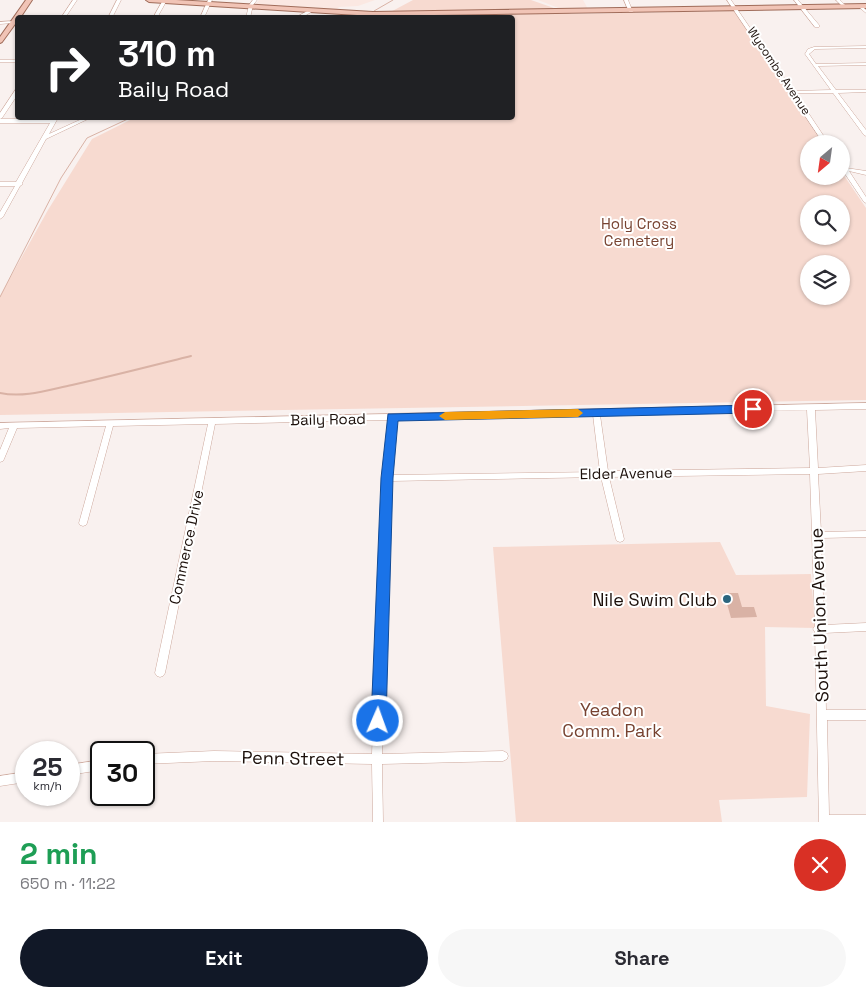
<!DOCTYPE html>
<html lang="en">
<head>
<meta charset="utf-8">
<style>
	:root { --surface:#fff; --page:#f7f7f7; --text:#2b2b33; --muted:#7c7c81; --accent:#111827 }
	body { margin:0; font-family:"Space Grotesk",sans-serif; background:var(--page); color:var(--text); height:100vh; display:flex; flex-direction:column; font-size:19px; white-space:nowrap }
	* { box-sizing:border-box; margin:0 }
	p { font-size:16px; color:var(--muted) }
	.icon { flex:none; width:28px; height:28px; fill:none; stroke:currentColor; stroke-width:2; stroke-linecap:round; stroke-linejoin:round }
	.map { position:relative; height:822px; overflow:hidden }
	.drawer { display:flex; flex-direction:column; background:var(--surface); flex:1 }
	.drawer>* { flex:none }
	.guide { position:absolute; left:15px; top:15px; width:500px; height:105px; border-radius:5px; box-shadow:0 1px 4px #0004; background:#202124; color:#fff; overflow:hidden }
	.needle { width:32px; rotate:209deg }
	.tools { position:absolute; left:800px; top:135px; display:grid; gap:10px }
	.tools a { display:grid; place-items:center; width:50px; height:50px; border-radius:50%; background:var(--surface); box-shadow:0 1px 4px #0004; font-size:25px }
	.speed { position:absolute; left:15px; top:741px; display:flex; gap:10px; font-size:25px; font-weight:700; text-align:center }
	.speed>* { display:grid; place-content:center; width:65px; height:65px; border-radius:50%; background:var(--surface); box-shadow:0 1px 4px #0004; line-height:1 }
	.speed small { font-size:12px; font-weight:400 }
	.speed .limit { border:2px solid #111; border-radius:8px; background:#fff; color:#111 }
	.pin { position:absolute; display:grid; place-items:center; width:42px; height:42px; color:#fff; margin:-21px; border:2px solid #fff; border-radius:50%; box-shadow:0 1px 5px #0007 }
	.me { position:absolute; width:55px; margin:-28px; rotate:2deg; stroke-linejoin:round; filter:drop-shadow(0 0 4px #0008) }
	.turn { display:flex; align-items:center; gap:18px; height:105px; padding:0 20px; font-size:22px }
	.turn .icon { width:65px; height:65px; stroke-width:2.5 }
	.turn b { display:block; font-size:35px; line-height:42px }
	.round { display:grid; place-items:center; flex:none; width:52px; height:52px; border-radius:26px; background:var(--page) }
	.overview { display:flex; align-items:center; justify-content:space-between; height:85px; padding:0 20px }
	h1 { font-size:30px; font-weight:700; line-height:38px; color:#1e9e55 }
	.button { display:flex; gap:10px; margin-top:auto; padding:10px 20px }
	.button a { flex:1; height:58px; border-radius:30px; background:var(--accent); color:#fff; font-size:20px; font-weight:700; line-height:58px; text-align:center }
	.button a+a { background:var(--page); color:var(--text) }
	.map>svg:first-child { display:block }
</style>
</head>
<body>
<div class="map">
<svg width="866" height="822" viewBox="0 0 866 822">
	<rect width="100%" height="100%" fill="#f9f1ef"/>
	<g fill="#fbe8e2">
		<path d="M259 0H375L358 6 339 7 336 10 255 5Z"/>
		<path d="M538 0H583L588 9H561Z"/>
	</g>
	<g fill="#f7dad0" fill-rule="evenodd">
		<path d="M413 0H531L571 14 734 11 823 144H809V176H841V171L866 208V400L0 415V296L48 210 92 139 134 118H512V18L330 17 335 15 383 16ZM809 204H841V236H809ZM809 264H841V296H809Z"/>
		<path d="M720 542 736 575 811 574 815 628 765 627 766 706 810 714 807 797 719 800 722 822H516L493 547Z"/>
	</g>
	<path fill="#d9b2a5" d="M724 593H738L742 607H754L757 617 731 618Z"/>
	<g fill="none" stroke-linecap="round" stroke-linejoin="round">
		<g stroke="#d9b2a5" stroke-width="1">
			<path d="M374 11 393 0"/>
			<path d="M0 297 61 178 87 138 130 118"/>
		</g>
		<path stroke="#d9b2a5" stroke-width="2" d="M0 393C24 398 48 390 72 385 112 376 151 366 191 356"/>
		<g stroke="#cda89c" stroke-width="1">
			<g id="minor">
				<path d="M73 0H77L65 18H61Z"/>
				<path d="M117 0H121L112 18H108Z"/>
				<path d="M163 0H167L157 18H153Z"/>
				<path d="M208 0H212L204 18H200Z"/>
				<path d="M253 0H257L253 5 250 18H246L249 5Z"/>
				<path d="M624 0H628L633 12H629Z"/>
				<path d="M727 0H731L793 91 831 90 805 54 808 49 814 47 866 46V48L815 49 809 54 816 64 866 63V65L818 66 836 90H866V92L838 93 866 130V136L864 135 833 93H795L829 144H824Z"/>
				<path d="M794 0H798L819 25V27H815Z"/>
				<path d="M836 0H840L847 7 844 8Z"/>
				<path d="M860 6H862L866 10V13L860 8Z"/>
				<path d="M309 10 313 11 301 18H295Z"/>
				<path d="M15 21V23H13L0 24V22Z"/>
				<rect x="0" y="60" width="18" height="2"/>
				<path d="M16 89H18V94L2 118 0 119V113Z"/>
				<path d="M53 118H58L49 134 84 118H90L46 139 22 183 23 184 20 186 3 217 0 219V212L15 186H0V182H16L50 123H0V119H52Z"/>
				<path d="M841 162 846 168 866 171V175L849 171 866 197V203L864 202 841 168Z"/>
				<path d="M866 403V409L815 410 818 468 866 465V471L818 474 821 532 866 531V537L821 538 824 625 866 623V631L824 633 826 710H866V720H827L829 815H866V822H819L815 632 813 629 815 626 810 474 609 477 624 539 623 541 620 542 617 541 616 539 601 477 391 481 382 754 503 751 507 753 508 756 507 759 503 761 382 764 383 822H373L372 764 214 761 144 764V754L214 751 372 754 383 478 388 420 215 424 165 673 163 676 160 677 157 676 155 673 208 424 113 426 87 523 86 525 83 526 80 525 79 523 106 426 17 428 4 459 3 461 0 462V450L9 428 0 429V423ZM807 410 810 468 608 471 600 415ZM593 415 600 472 391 475 396 420Z"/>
				<path d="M101 760V770L69 775V765Z"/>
				<path d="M26 772V782L0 786V776Z"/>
			</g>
		</g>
		<g stroke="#a06c5a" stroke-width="2">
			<g id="major">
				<path d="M26 0H32L20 18H18V20L2 42 0 43V37Z"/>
				<path d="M146 0H176L373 12 866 4V8L373 16 149 2Z"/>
			</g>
		</g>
		<use href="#minor" fill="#fff" fill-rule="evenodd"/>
		<use href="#major" fill="#f1c4b6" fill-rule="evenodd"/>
	</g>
	<path fill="#1a73e8" stroke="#114b97" d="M753 405 758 409 753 413 398 421 393 478 386 721 384 726 378 728 373 726 371 721 381 478 388 414Z"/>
	<path fill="#f59e0b" d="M578 409 583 413 578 417 445 420 439 416 445 412Z"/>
	<circle fill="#2c667f" stroke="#fff" stroke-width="2" cx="727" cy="599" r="5"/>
	<g text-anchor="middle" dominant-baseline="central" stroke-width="4" stroke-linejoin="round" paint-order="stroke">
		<g font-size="12" fill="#1c100b" stroke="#fff">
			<text transform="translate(779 71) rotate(56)">Wycombe Avenue</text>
		</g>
		<g font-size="15" fill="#774230" stroke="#fff">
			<text x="639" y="223">Holy Cross<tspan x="639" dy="17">Cemetery</tspan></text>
		</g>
		<g font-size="15" fill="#1c100b" stroke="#fff">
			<text transform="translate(328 419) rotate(-1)">Baily Road</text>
			<text transform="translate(626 473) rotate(-1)">Elder Avenue</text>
			<text transform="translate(186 547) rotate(-78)">Commerce Drive</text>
		</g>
		<g font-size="18" fill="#1c100b" stroke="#fff" text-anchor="end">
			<text x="717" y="599">Nile Swim Club</text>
		</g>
		<g font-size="18" fill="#1c100b" stroke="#fff">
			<text transform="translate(819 615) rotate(-92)">South Union Avenue</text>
			<text transform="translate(293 758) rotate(1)">Penn Street</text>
		</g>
		<g font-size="18" fill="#774230" stroke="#fff">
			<text x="612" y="709">Yeadon<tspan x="612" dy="21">Comm. Park</tspan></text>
		</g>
	</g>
</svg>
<div class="tools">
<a><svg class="needle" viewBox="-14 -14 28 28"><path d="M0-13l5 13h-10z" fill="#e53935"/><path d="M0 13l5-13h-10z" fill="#7c7c81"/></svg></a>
<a><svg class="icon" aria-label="search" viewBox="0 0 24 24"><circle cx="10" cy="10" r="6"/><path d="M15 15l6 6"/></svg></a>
<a><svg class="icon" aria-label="layers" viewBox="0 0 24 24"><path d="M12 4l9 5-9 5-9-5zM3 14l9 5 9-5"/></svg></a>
</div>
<div class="speed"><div>25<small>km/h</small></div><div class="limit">30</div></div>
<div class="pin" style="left:753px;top:409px;background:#d93025"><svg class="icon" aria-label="arrive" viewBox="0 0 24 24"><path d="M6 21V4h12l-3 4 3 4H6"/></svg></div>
<svg class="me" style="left:378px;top:721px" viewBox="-20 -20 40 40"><circle r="17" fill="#1a73e8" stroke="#fff" stroke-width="3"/><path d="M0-11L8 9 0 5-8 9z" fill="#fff"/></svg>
<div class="guide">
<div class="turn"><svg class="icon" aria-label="right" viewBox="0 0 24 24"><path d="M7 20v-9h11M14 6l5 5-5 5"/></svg><div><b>310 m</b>Baily Road</div></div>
</div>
</div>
<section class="drawer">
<div class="overview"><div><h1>2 min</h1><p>650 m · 11:22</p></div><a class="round" style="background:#d93025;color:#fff"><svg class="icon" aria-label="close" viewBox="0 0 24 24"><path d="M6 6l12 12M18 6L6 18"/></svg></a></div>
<div class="button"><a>Exit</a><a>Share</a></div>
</section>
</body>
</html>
